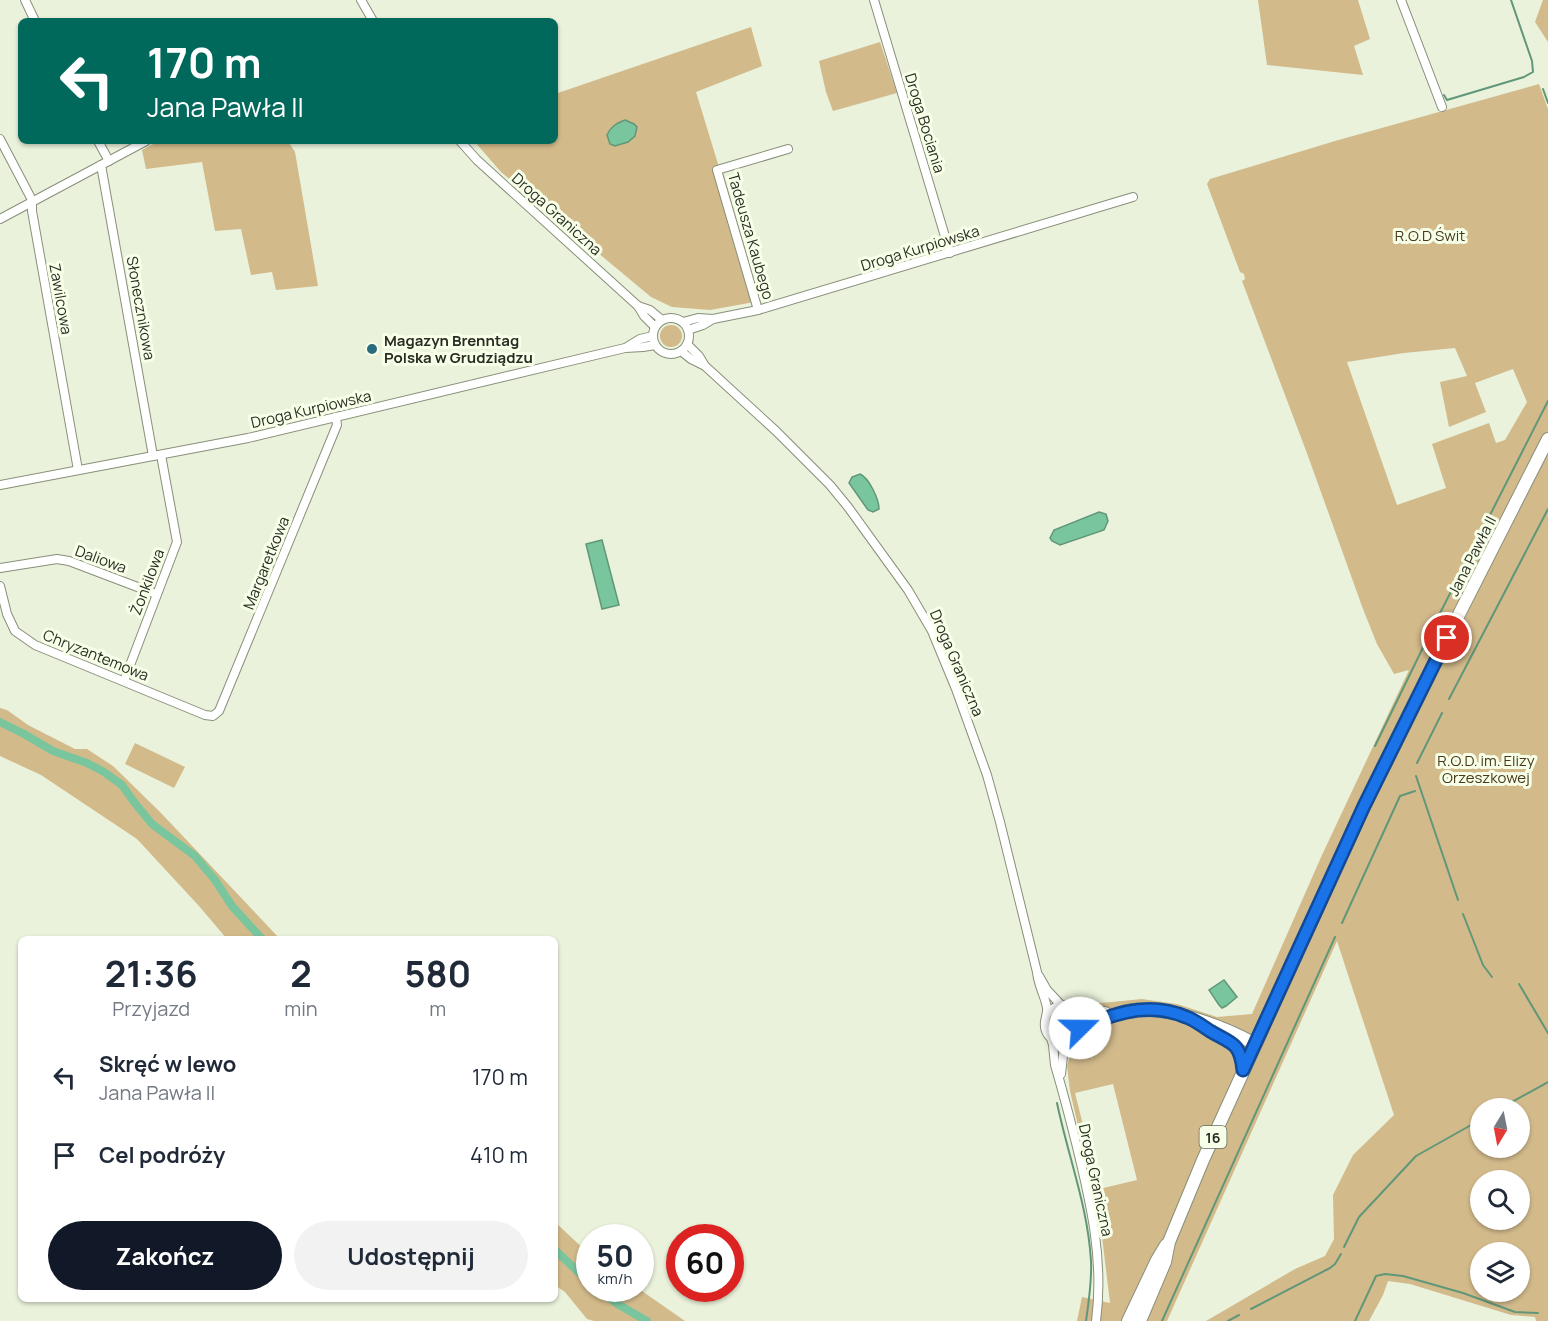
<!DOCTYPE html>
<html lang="pl">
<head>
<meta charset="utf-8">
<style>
	:root { --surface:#fff; --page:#f2f2f3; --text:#1f2937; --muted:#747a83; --accent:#111827 }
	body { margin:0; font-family:Manrope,sans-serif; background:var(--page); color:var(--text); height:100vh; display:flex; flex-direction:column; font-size:22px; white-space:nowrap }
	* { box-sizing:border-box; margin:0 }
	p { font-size:20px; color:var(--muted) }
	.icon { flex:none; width:33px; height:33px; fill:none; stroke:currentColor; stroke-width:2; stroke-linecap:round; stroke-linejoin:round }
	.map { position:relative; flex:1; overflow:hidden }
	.panel { position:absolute; left:18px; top:936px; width:540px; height:366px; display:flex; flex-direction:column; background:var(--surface); border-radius:9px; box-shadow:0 2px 4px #0004 }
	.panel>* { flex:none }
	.banner { position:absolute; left:18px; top:18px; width:540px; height:126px; border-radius:9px; box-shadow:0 2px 4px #0004; background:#00695c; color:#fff; overflow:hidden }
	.needle { width:39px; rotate:190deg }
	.buttons { position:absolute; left:1470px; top:1098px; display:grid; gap:12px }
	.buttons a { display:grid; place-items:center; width:60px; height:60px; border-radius:50%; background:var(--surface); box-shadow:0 2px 4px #0004; font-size:30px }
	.speed { position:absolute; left:576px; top:1224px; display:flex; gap:12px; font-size:30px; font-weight:700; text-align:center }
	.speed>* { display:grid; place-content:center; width:78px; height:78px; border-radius:50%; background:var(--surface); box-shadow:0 2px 4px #0004; line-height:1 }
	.speed small { font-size:15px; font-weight:400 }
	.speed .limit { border:9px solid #d22; background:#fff; color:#111 }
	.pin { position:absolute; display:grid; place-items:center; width:51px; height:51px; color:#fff; margin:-26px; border:3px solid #fff; border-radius:50%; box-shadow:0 2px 6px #0007 }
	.me { position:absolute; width:66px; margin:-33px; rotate:68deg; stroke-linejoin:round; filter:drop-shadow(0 0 4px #0008) }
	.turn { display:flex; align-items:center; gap:21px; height:126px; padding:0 30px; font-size:27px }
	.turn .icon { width:78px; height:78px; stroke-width:2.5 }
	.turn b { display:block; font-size:42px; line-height:51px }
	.eta { display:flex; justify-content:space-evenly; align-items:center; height:102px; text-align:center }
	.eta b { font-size:36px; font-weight:700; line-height:42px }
	.cta { display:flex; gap:12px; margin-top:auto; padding:12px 30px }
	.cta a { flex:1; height:69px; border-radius:36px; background:var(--accent); color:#fff; font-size:24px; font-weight:700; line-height:69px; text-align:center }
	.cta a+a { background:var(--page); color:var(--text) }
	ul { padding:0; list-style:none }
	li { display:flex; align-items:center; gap:18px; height:78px; padding:0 30px }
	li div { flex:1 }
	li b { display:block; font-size:22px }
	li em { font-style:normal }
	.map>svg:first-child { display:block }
</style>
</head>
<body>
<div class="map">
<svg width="1548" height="1321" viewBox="0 0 1548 1321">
	<rect width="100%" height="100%" fill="#eaf2db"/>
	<g fill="#d2ba8b" fill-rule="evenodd">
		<path d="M1258 0H1358L1370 39 1354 46 1363 75 1267 65Z"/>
		<path d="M1543 0H1548V42L1535 22Z"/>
		<path d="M751 27 762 66 696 92 760 301 710 310 672 307 651 297 501 172 474 141H555V94Z"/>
		<path d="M880 42 897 93 833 111 826 92 819 61Z"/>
		<path d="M1539 84 1548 109V1321H1536L1535 1317 1511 1315 1410 1284 1388 1281 1383 1295 1369 1321H1206L1295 1269 1325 1256 1334 1239 1333 1195 1353 1155 1394 1115 1337 941 1167 1321H1077L1082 1297 1110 1303 1100 1220 1070 1091 1067 1066 1070 1055 1085 1041 1078 1000 1091 1004 1142 999 1177 1004 1217 1017 1252 1014 1322 855 1409 670 1394 674 1377 644 1363 609 1308 456 1242 281 1245 279 1244 274 1240 272 1207 184 1210 179 1335 141ZM1455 348 1467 376 1440 382 1449 427 1486 412 1475 383 1513 369 1527 402 1505 440 1496 443 1489 423 1432 444 1446 488 1397 505 1347 362 1404 353ZM1113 1084 1137 1180 1099 1189 1075 1093ZM1480 1108H1520V1148H1480ZM1480 1180H1520V1220H1480ZM1480 1252H1520V1292H1480Z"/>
		<path d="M159 141H288L295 152 318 286 276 290 272 272 251 275 241 229 215 231 202 162 146 169 142 150Z"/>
		<circle cx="671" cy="336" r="11"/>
		<path d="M0 708 7 710 28 725 75 749H87L113 766 161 813 280 939H227L199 906 137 839 41 775 0 756Z"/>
		<path d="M135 743 185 767 174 788 125 764Z"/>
		<circle cx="1063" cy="1024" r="11"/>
		<path d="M555 1222 589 1254 590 1288 639 1289 685 1321H594L587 1319 565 1292 555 1285Z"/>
	</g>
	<g fill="#79c59e" stroke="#619779" stroke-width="1.5">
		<path d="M625 120 634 124 637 127 635 136 628 142 615 146 610 144 607 135C611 126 617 123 625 120Z"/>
		<path d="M860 474C869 478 879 499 879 509L873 512 868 510 849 483 852 477Z"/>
		<path d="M1099 512 1106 514 1108 521 1104 530 1060 545 1052 541 1050 538 1054 530Z"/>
		<path d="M602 540 619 605 602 609 586 544Z"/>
		<path d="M1224 980 1237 997 1226 1006 1222 1008 1219 1005 1209 990Z"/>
	</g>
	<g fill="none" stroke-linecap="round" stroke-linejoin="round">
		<g stroke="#619779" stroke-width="2">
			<path d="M1543 89 1548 103"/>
			<path d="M1444 95 1447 100 1524 77 1533 72 1532 61 1511 0"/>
			<path d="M1449 699 1548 509"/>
			<path d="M1375 746 1434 625 1548 401"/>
			<path d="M1417 763 1442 713"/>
			<path d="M1416 776 1458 900"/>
			<path d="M1463 914 1483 965 1492 977"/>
			<path d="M1342 923 1400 796 1415 791"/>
			<path d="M1519 984 1548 1033"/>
			<path d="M1057 1103C1068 1156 1088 1207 1091 1261 1092 1281 1089 1301 1086 1321"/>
			<path d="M1501 1108 1548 1082"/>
			<path d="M1344 1247 1359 1217 1416 1156 1480 1120"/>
			<path d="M1251 1309 1330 1268 1335 1264 1341 1254"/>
			<path d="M1162 1321 1335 937"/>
			<path d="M1228 1321 1239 1315"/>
			<path d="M1355 1321 1376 1276 1385 1274 1403 1276 1463 1293 1515 1312 1538 1313"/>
		</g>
		<g stroke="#79c59e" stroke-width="8">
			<path d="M0 722 24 734 53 751 87 763 104 772 122 785 134 802 152 824 195 856 215 880 232 906 262 939"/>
			<path d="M555 1250 590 1283"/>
			<path d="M597 1288 619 1305 647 1321"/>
		</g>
		<g stroke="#888f7a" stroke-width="10">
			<g id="minor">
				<path d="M25 0 35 21"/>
				<path d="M361 0 373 21"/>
				<path d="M874 0 950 253"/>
				<path d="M1401 0 1442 107"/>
				<path d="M0 139 32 200V211L78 470"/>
				<path d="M98 141 109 161"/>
				<path d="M460 141 477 160 638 306 644 316 655 327"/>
				<path d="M101 165 153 456"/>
				<path d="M0 219 146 141"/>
				<path d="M638 306 650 310 662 320"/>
				<path d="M758 310 717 170 788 149"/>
				<circle cx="671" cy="336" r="18"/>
				<path d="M683 322 698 318 713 319 758 310 1133 197"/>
				<path d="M688 330 703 325 713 319"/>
				<path d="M687 344 699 356 705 366 776 431 830 485 848 507 908 590 932 631 956 689 987 775 1000 822 1037 972C1038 985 1045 996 1047 1008 1048 1016 1042 1022 1046 1031 1048 1037 1054 1041 1060 1041 1097 1046 1075 983 1047 1014"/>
				<path d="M627 347 640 339 653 336"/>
				<path d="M681 351 691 359 703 365"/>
				<path d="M0 485 248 438 625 348 643 347 655 345"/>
				<path d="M0 568 57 559 69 561 156 594"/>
				<path d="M0 586 7 614 15 631 35 645 205 715 213 716 219 711 337 425 336 417"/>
				<path d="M124 681 177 542 161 455"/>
				<path d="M1039 976 1047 990 1062 1006"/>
				<path d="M1051 1038 1053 1045 1055 1065C1063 1092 1070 1119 1077 1147 1091 1204 1104 1261 1096 1321"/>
				<path d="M1061 1074 1064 1047 1068 1041"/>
			</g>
		</g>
		<g stroke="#888f7a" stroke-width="14">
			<g id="primary">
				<path d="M1075 1012 1085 1014 1105 1013"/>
				<path d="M1079 1028C1086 1023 1093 1023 1101 1020 1111 1016 1121 1012 1132 1010 1168 1006 1223 1026 1255 1044"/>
				<path d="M1209 1030C1231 1043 1240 1042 1243 1070"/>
				<path d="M1128 1321 1157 1260 1166 1245"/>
				<path d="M1140 1321 1165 1262 1169 1242 1203 1160 1364 806 1447 638 1548 439"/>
			</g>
		</g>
		<use href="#minor" stroke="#fff" stroke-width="8"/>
		<use href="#primary" stroke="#fff" stroke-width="12"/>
	</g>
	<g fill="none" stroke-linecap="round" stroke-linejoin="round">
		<g stroke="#114b97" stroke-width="15">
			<path id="route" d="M1080 1028C1086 1023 1093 1023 1101 1020 1128 1009 1158 1005 1186 1017 1195 1020 1202 1026 1210 1031 1232 1044 1240 1042 1243 1070L1364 806 1447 638"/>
		</g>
		<use href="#route" stroke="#1a73e8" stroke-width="10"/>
	</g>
	<circle fill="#286c7d" stroke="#f7ffe8" stroke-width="2" cx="372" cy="349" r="6"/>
	<g text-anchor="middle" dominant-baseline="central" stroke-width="6" stroke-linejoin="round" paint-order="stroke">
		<rect fill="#f7ffe8" stroke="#676b5e" stroke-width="1.5" x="1199.5" y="1126" width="27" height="22" rx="4.5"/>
		<g font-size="14" font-weight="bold" fill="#292c23">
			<text x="1213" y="1137">16</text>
		</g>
		<g font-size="15" fill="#292c23" stroke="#f7ffe8">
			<text transform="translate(925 123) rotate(73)">Droga Bociania</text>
			<text transform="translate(557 214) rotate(42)">Droga Graniczna</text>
			<text transform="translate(751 236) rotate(74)">Tadeusza Kaubego</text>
			<text transform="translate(920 248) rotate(-17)">Droga Kurpiowska</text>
			<text transform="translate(61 299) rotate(80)">Zawilcowa</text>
			<text transform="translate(141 308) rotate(80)">Słonecznikowa</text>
			<text transform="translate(311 409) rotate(-13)">Droga Kurpiowska</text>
			<text transform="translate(1472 556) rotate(-63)">Jana Pawła II</text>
			<text transform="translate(101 559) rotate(20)">Daliowa</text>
			<text transform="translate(266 563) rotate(-68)">Margaretkowa</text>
			<text transform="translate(147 582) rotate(-69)">Żonkilowa</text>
			<text transform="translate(96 655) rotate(22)">Chryzantemowa</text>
			<text transform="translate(957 663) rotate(67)">Droga Graniczna</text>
			<text transform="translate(1096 1180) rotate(78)">Droga Graniczna</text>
		</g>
		<g font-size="15" fill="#47381a" stroke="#f7ffe8">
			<text x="1430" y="235">R.O.D Świt</text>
			<text x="1486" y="760">R.O.D. im. Elizy<tspan x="1486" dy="17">Orzeszkowej</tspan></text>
		</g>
		<g font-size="15" font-weight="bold" fill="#292c23" stroke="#f7ffe8" text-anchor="start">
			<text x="384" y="340">Magazyn Brenntag<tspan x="384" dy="17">Polska w Grudziądzu</tspan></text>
		</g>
	</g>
</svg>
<div class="buttons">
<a><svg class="needle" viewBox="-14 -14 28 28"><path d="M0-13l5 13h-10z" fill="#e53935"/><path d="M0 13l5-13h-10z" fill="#747a83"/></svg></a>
<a><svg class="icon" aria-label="search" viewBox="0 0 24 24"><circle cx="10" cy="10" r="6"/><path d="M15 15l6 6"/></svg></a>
<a><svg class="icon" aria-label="layers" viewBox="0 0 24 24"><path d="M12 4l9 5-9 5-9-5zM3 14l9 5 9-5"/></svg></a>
</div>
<div class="speed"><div>50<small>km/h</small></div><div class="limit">60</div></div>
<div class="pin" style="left:1447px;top:638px;background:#d93025"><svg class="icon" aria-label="arrive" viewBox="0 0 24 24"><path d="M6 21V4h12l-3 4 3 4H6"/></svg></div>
<svg class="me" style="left:1080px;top:1028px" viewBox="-20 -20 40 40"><circle r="19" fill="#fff"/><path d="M0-13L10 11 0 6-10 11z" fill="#1a73e8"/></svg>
<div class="banner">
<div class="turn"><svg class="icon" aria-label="left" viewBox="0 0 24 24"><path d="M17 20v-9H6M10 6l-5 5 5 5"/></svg><div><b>170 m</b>Jana Pawła II</div></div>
</div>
<section class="panel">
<div class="eta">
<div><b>21:36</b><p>Przyjazd</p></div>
<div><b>2</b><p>min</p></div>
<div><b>580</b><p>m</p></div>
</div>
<ul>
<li><svg class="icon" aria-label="left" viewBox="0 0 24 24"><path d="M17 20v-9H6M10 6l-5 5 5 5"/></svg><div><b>Skręć w lewo</b><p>Jana Pawła II</p></div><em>170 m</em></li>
<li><svg class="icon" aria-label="arrive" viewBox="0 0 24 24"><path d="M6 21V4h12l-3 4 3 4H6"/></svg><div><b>Cel podróży</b></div><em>410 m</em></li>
</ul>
<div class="cta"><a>Zakończ</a><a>Udostępnij</a></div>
</section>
</div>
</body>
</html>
